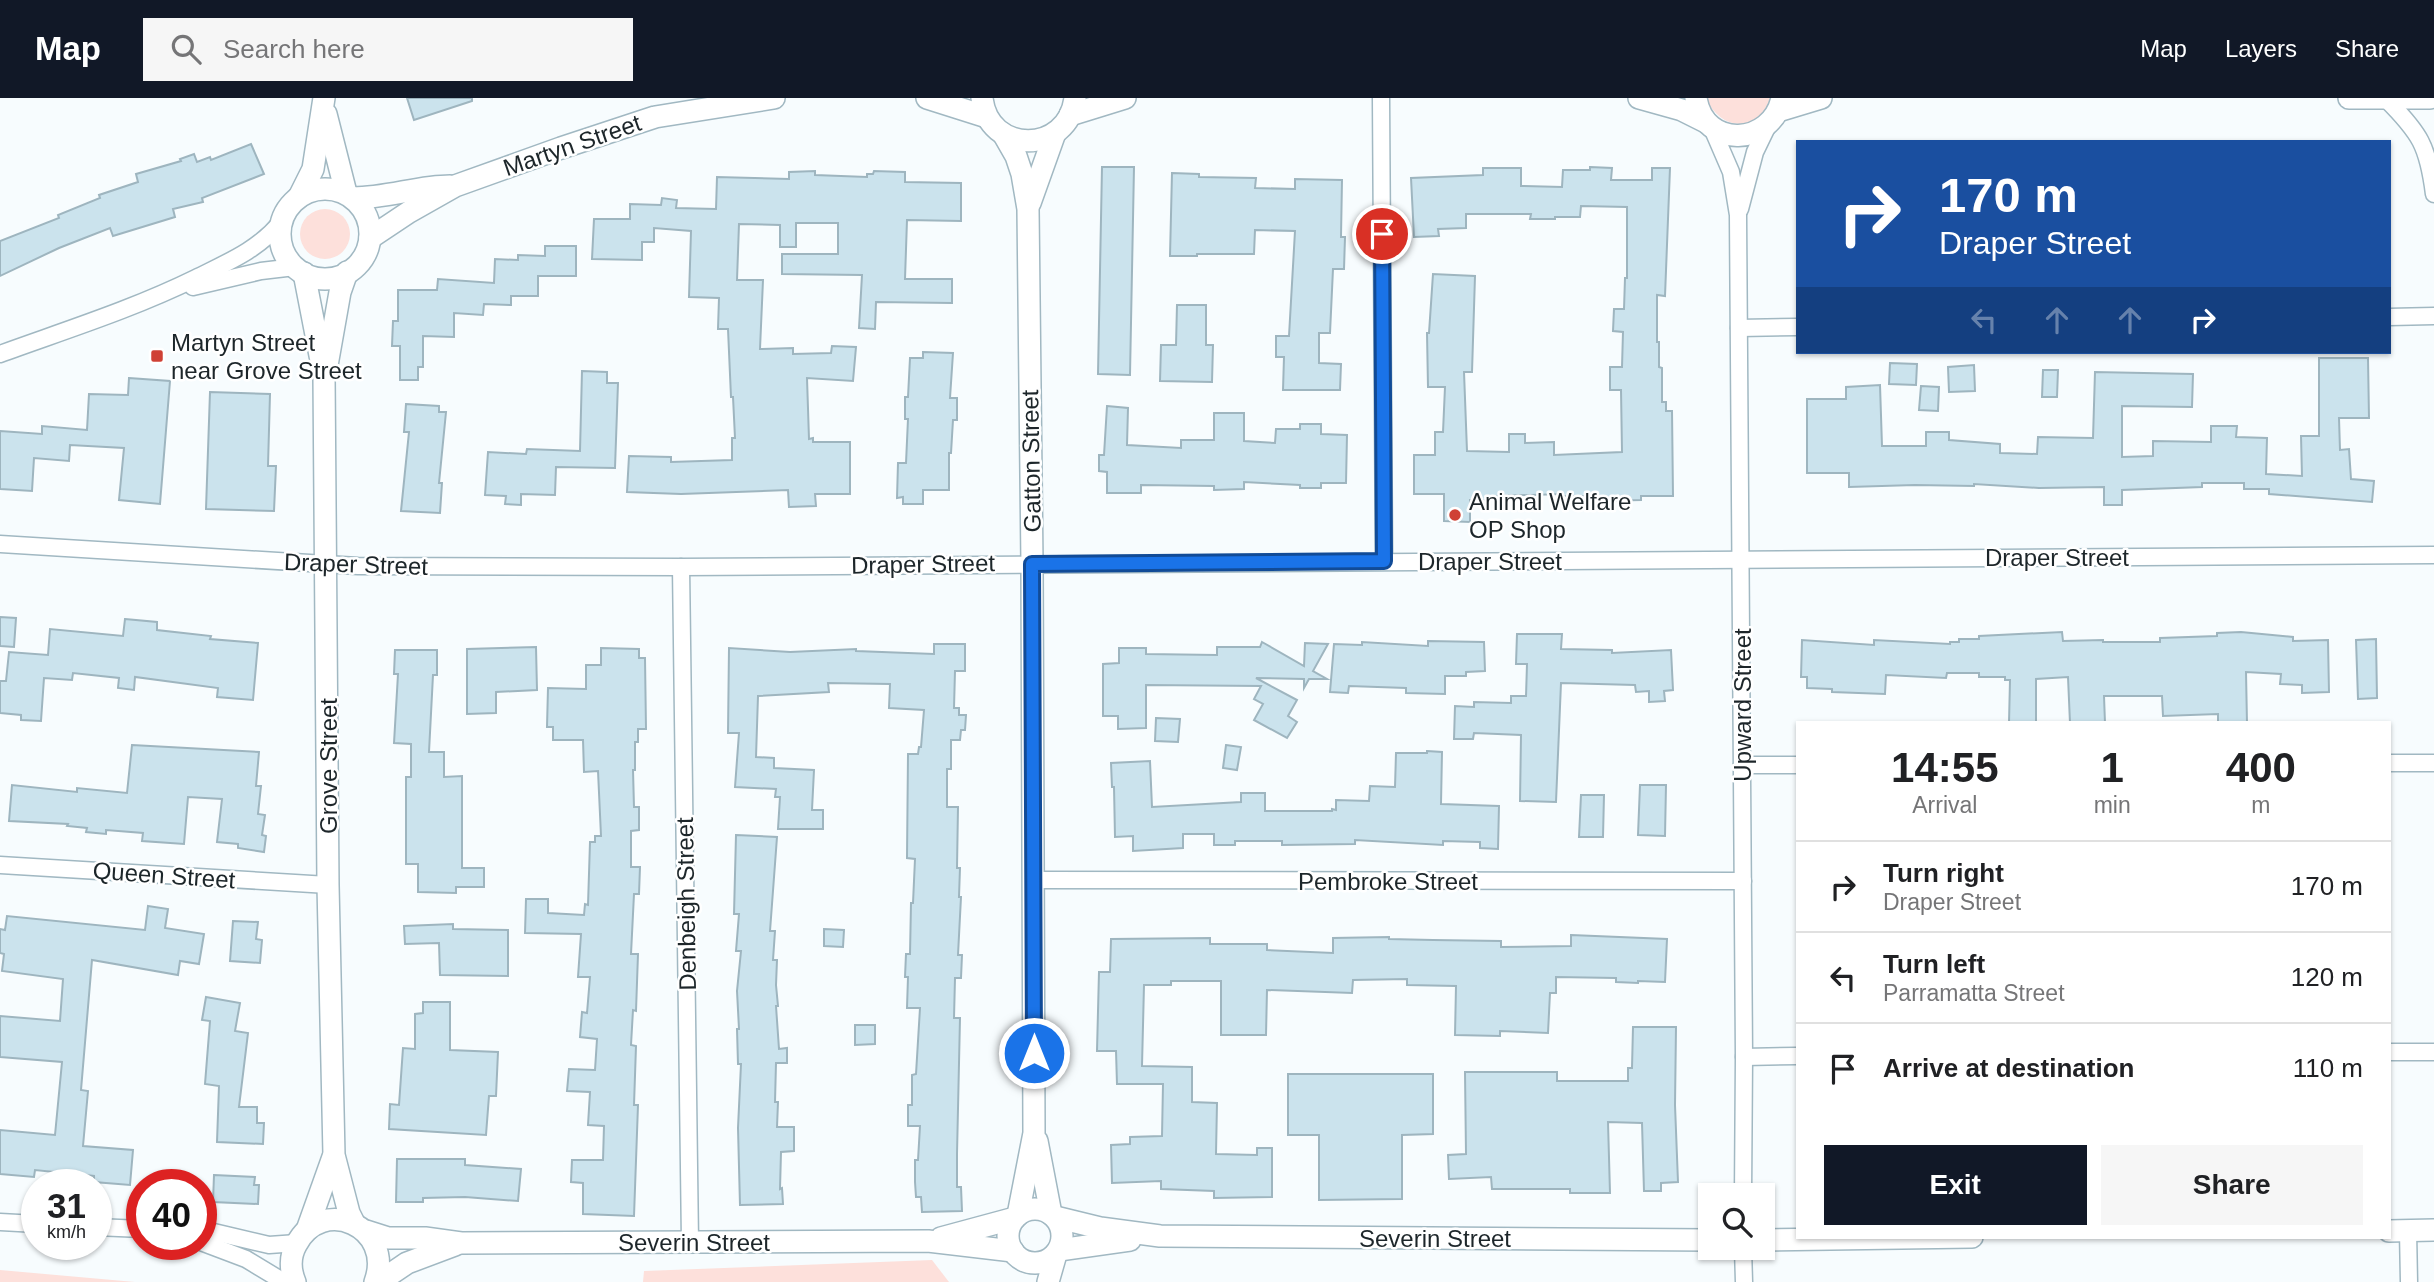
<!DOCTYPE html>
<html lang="en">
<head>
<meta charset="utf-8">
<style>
	:root { --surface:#fff; --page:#f6f6f6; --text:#202124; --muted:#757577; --line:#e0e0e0; --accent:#111827 }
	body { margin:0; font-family:Helvetica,sans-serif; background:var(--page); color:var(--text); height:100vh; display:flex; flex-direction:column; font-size:26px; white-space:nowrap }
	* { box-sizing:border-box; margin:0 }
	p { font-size:23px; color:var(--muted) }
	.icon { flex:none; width:38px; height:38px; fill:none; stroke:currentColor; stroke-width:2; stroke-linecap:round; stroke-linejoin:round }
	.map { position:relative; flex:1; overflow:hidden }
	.drawer { position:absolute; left:1796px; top:623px; width:595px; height:518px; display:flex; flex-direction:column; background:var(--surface); border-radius:0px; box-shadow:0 2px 5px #0004 }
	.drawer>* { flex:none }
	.banner { position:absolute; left:1796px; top:42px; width:595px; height:214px; border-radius:0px; box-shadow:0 2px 5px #0004; background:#1a4fa0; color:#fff; overflow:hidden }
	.fabs { position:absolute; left:1698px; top:1085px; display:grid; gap:14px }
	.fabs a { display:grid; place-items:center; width:77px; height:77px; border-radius:0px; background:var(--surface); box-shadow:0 2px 5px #0004; font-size:35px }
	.speed { position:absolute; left:21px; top:1071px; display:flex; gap:14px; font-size:35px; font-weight:700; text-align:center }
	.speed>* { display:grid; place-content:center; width:91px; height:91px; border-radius:50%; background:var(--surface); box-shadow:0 2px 5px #0004; line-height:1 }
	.speed small { font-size:18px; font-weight:400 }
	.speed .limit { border:10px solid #d22; background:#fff; color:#111 }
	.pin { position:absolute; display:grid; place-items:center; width:60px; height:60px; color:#fff; margin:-30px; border:4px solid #fff; border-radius:50%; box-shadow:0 2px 7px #0007 }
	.me { position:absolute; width:77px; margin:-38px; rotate:0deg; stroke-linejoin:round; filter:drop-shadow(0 0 5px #0008) }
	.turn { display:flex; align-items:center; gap:24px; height:147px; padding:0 28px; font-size:32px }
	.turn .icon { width:91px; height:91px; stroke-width:2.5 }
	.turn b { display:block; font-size:49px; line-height:60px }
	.lanes { display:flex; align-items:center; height:66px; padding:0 28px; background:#0003; justify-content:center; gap:35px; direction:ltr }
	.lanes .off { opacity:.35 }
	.eta { display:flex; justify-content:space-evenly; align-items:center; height:119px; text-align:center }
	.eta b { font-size:42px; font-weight:700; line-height:49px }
	.primary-button { display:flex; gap:14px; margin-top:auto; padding:14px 28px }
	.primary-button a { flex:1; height:80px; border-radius:0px; background:var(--accent); color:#fff; font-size:28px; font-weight:700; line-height:80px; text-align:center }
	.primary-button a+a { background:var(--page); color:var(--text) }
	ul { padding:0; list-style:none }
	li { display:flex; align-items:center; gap:21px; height:91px; padding:0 28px; border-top:2px solid var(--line) }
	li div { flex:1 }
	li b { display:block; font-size:26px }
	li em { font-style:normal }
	header { display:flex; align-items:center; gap:42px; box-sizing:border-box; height:98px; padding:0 35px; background:var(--accent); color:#fff }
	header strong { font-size:33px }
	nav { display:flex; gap:38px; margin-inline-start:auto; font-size:24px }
	.search { width:490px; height:63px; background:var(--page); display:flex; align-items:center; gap:18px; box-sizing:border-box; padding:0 24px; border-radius:0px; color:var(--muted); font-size:26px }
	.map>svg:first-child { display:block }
</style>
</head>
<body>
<header>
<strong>Map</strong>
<div class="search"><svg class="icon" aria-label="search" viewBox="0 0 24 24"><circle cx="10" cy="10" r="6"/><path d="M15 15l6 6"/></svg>Search here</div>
<nav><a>Map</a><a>Layers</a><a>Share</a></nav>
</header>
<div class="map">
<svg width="2434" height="1184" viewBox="0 0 2434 1184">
	<rect width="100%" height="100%" fill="#f7fcfe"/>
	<g fill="#fde0db">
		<path d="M1706 0H1770C1758 36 1720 33 1706 0Z"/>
		<circle cx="325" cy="136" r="25"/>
		<path d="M932 1162 949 1184H643L644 1173Z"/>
		<path d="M0 1172 135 1184H0Z"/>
	</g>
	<g fill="#cbe3ed" stroke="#9eb5bf" stroke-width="2">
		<path d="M407 0H472V3L414 22Z"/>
		<path d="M251 46 264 76 202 100 203 104 173 111 175 119 113 138 110 130 59 150 0 178V143L59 120 58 117 100 100 99 97 138 84 136 76 181 63 180 61 194 56 197 64 210 59 211 62Z"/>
		<path d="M1102 69H1134L1130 277 1098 276Z"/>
		<path d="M1590 69 1612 70 1611 82H1652V70H1670L1665 198 1657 197V244H1659V269L1662 270V304H1666V313H1672L1673 398H1641V402L1597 403V398H1561V396L1496 398V402H1470V424L1444 423V396H1414V357H1435V334H1443L1445 289H1428L1427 235H1429L1433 176 1475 178 1472 274H1464L1467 353 1509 354V336H1525V345L1554 344V357L1622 354 1621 292H1610V269H1622L1623 234 1613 233 1614 211H1624L1625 180H1627V109L1581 108 1580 119H1555V121H1530L1531 116H1466V130L1438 131 1439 138 1414 139 1411 80 1483 77V70H1521V88L1562 89 1563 72H1590Z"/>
		<path d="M815 73V77L867 79V76H873L874 73 905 74V84L961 85V123L907 122 905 181H952V205L876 204 875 231 859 230 862 177 782 176V156H838V125H796V149H780V127L739 126 737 182H763L760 251 793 250V256L831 255 832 248 856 249 853 283 807 280 809 341 813 340V344H850V396H815L816 408 789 409 788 392 681 396 627 394 629 358 671 359V364L732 362V340H735L733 299H731L728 231H718L719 200 689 199 691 133 654 130V144H642V162L592 161 594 121H630V106L661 107 662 100 677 102 676 110 716 111 717 79 789 81V74Z"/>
		<path d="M1172 75 1199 76V79L1256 80 1255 90 1295 91V81L1342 82 1341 139H1345L1344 171H1333L1330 235H1319V265L1341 266 1340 292H1283L1284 259H1276V238H1289L1295 133 1255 132 1254 156H1197V158H1170Z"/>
		<path d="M545 148H576V178H538V198H511V207L484 206 483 217 454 215V239L423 238V269H418V282H400V248H392L393 223H398V192H437L438 181 494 185 495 161 518 162V157L545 158Z"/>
		<path d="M1177 207H1206V247H1213L1212 284 1160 283 1161 247H1176Z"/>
		<path d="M923 254 953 255 950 300H957V322H953L951 355H949V392H923V406H903V399L897 400 898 365H906L908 321H905V299H908L910 260H923Z"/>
		<path d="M2319 260H2368L2369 320H2339L2340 352 2349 351 2351 381 2374 383 2372 404 2269 396V391H2244V385H2202V389L2122 392V407H2104V389L2039 390 1974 386V388L1915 387 1849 389V375H1807V301H1846V289L1880 287 1882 348H1926V334H1949V342L2000 346V355L2037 356 2038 339 2093 340 2095 274 2193 276 2192 309 2122 308V359L2153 358V343L2211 344V328H2237L2236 339 2267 340 2266 376 2302 378 2301 338H2319Z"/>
		<path d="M1890 265 1917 266 1916 287 1889 286Z"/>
		<path d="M1974 267 1975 293 1949 294 1948 269Z"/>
		<path d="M2043 272H2058L2057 299H2042Z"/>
		<path d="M582 273 607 274V285H618L615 370 556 369 555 397 521 396V407L505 406 506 398 485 397 488 354 526 356 527 351 580 353Z"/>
		<path d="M129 280 170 283 160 406 119 402 124 350 70 347 69 363 34 360 32 393 0 391V333L42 336V328L87 332 89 296 128 297Z"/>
		<path d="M1921 288 1939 289 1938 313 1919 312Z"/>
		<path d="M210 294 270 296 268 368H276L274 413 206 411Z"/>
		<path d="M406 306 439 308V314H446L439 385H442L440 415 401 413 409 334H404Z"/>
		<path d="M1107 308 1128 310 1127 347 1181 350V342H1214V315H1244V343L1275 345 1276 331H1300V326H1321V336L1347 337 1346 385H1321V390H1300V387L1244 384V391L1214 392V388L1141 387V395H1107V374L1099 373V357H1104Z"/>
		<path d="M0 519 16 520 14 549 0 548Z"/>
		<path d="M125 521 157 524V532L211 538 210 541 258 545 253 602 217 599 218 590 135 579 134 592 118 590 119 580 73 575 72 582 44 580 41 623 21 622V617L0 615V583H6L9 554 48 557 50 531 123 538Z"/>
		<path d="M2062 534 2063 543 2103 542V544H2160V540L2217 538V535L2241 534 2293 539V543L2328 542 2329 594 2302 595V587L2280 586 2281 576 2246 574 2247 625H2218V616L2163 618 2162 598H2104L2105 625H2070L2068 579 2036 581V625H2009L2010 582H2005V579H1979V575H1947L1946 580 1886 577 1885 596 1832 594V591L1807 590V579H1801L1802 542 1874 547V542L1950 546V544H1959V541H1979V538Z"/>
		<path d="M1517 536H1562L1561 551 1612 552V555L1671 552 1673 592 1664 593 1665 603 1649 604V593L1636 594 1635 587 1561 585 1556 704 1520 703 1521 637 1474 635 1473 641H1454L1455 608 1474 609V604L1511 605V598H1526L1527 566H1516Z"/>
		<path d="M2376 541 2377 600 2358 601 2356 542Z"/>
		<path d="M1428 543 1484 544 1485 573 1466 574V578H1445V596L1406 595V590L1349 588 1348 595 1330 594 1334 546 1362 547V544L1428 548Z"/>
		<path d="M1262 544 1304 568 1305 545 1328 546 1313 573 1327 581H1309L1304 590V581L1256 580 1297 602 1288 618 1297 624 1287 640 1254 622 1263 606 1254 601 1261 588 1146 587V630L1118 631V618H1103V566L1119 565V550H1146V556L1217 557V549H1260Z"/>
		<path d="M934 546H965V573H955L954 610H959V617H966L965 632H961L960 642H951V671H947V709H958L957 770H960L959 799H961L958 857H962L961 880H955L954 920H960L957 1056V1089H961L962 1113 922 1114 921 1099H916L915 1084V1062H918L920 1028H908V1007H912V977L916 976 920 910H907L908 879H905L906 856H910L911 805H913L915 761 907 760 908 656H918L919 649H921L924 612 889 610 890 586 828 585 829 594 758 598 756 659 774 660V670L814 672 812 712H823V731H778L780 699H775L776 691 735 689 739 635H728L729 550 790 554 856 551V553L934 556Z"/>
		<path d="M536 549 537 592 496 594V615L467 616V551Z"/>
		<path d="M601 550 639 551V560H645L646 631H638V644H635V672H633L634 709H639V732L631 733V769H640L639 796H634L631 856H638L636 913 633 912 631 947 636 948 634 1007H638L634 1118 583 1116V1085L571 1084 572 1062H603L604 1028 588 1027 590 994 567 993 569 971 595 972 597 941 580 939 582 914 587 915 590 879H578L581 836 525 835 526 801H548V815L584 817 585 806 588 807 590 744H595V738H601L598 673 584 674 583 642H553V629H547L548 590 586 591V567H601Z"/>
		<path d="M395 552H437V577H433L429 654H444V679L462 678V770H484V789H456V795L418 794V766H406V679H411V646L394 645 398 576H394Z"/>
		<path d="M1156 620 1180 621 1178 644 1155 643Z"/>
		<path d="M132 647 259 654 256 688H261L258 716 265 717 262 737 266 738 264 754 238 750V746L217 744 222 701 188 699 184 746 142 743 143 735 106 732V736L86 734 87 730 67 728 68 726 9 723 12 687 77 694V690L127 695Z"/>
		<path d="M1226 647 1241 649 1237 672 1223 670Z"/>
		<path d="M1427 653 1442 654 1441 706 1499 708 1498 751 1480 750V744L1443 743V747L1355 742V746L1282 747V743H1235V747H1214V736H1183V750L1133 753V738L1115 739 1114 689H1112L1111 665 1150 663 1152 709 1241 704V695H1265V713H1332V711L1336 712V702L1369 703 1370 688 1395 689 1396 655H1427Z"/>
		<path d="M1640 687H1666L1665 738 1638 737Z"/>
		<path d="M1581 697H1604L1603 739H1579Z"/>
		<path d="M736 737 777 739 770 833H775L773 862H777L776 887 778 908H776L779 951 787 950V965H776L775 1004H778L777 1029H794V1053L781 1054 780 1091 782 1090 783 1106 740 1107 738 1030 741 966H738L737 931H739L737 893 741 853H736L739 816H734Z"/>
		<path d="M148 808 168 811 165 830 204 836 199 866 180 863 178 877 92 862 81 992 88 993 83 1048 133 1052 130 1087 94 1084V1078L35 1072 34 1079 0 1076V1032L55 1037 62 964 0 959V918L60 923 63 881 2 873 4 856 0 855V831L5 832 7 818 145 832Z"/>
		<path d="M233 823 258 824 256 841 262 842 260 865 230 863Z"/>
		<path d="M453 826V831L508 832V878L440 877 439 845 405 846 404 828Z"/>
		<path d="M824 831 844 832 843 849 824 848Z"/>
		<path d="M1571 837 1667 841 1665 884 1638 883V885L1616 884V880L1556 879V895H1550L1548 935 1500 933V938L1455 937 1456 888 1407 887V881L1353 882 1352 895 1267 892 1266 937H1221V883H1171V887H1144L1142 968 1192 969V1004L1217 1005 1216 1056 1257 1057V1050H1272V1099L1214 1100V1093L1161 1091V1083L1112 1085 1111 1047 1130 1046V1039L1162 1038 1163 986H1117L1116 953H1097L1099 874H1110L1111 841 1210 840V846H1267V852L1333 855V840L1389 839V841L1433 842 1501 843V849L1571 848Z"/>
		<path d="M206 899 240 905 235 933 248 935 239 1009H257V1025H264L263 1046 217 1044 219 988 205 986 210 923 202 922Z"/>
		<path d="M423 904H450V952L498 954 496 998H489L486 1037 389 1031 390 1006 399 1007 403 950 415 951V916L423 915Z"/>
		<path d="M855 927H875V946L855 947Z"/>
		<path d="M1633 929H1676L1675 1007 1678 1084 1661 1085V1093H1644L1642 1025 1608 1024 1610 1095H1570V1091H1492L1491 1079 1449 1081 1448 1057 1466 1056 1465 974H1557V983H1628V970H1632Z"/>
		<path d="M1288 976H1433V1036L1402 1037V1101L1319 1102V1037H1288Z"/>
		<path d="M397 1061H465V1067L521 1071 518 1103 465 1099 423 1100V1104H396Z"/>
		<path d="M214 1077 255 1079 254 1087H259L258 1106 213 1104Z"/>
	</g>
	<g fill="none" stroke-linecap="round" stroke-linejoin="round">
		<g stroke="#a1b8c2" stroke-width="19">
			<g id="street">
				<path d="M1381 0 1384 463"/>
				<path d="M2386 1C2420 35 2428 48 2434 96"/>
				<path d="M1712 30 1731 74 1738 117 1744 959 1743 1097"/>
				<path d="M1740 111 1755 54 1769 25"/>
				<path d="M193 189 261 173 295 169"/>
				<path d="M2389 219 2434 218"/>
				<path d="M1739 230 1797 229"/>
				<path d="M0 256C66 232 133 211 196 180 228 164 258 152 281 124"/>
				<path d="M0 446 358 468 681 469 2434 457"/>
				<path d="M681 469 690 1144"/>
				<path d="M2389 665H2434"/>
				<path d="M1742 667H1797"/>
				<path d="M0 767 328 787"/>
				<path d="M1034 782 1743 783"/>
				<path d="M2389 954H2434"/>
				<path d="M1744 959 1797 958"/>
				<path d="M0 1124 37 1126"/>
				<path d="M96 1129 142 1131"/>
				<path d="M201 1131 269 1147 297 1145"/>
				<path d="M2408 1133 2409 1184"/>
				<path d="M201 1144 246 1161 284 1184"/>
				<path d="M1743 1150 1744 1184"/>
			</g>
		</g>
		<g stroke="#a1b8c2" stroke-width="24">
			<g id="secondary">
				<path d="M927 0 987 19"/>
				<path d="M982 0C988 57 1068 57 1075 0"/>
				<path d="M1639 0 1682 12 1706 24"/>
				<path d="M1696 0C1704 52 1772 48 1782 0"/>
				<path d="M2349 0H2430"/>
				<path d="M1778 13 1821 0"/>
				<path d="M326 16 346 95"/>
				<path d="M1070 17 1125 0"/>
				<path d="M1004 37 1016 58 1022 76 1028 111 1032 466 1034 1035 1018 1117"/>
				<circle cx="325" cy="136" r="45"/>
				<path d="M299 99 313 71 324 0"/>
				<path d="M353 100C387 100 418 88 450 88"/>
				<path d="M1030 105 1055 35"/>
				<path d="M370 140 409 114 455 88 561 50 655 19 774 0"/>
				<path d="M304 175 324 278 328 787 334 1057 349 1115 354 1125"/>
				<path d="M326 273 340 194 347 174"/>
				<path d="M1037 1043 1051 1116"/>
				<circle cx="1035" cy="1138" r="27"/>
				<path d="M1055 1119 1100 1130 1160 1138 1710 1142"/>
				<path d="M307 1132 333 1059"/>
				<path d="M366 1133 388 1140H425L461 1145 928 1143 1013 1153"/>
				<path d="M2389 1133 2434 1132"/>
				<path d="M941 1140 1015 1120"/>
				<path d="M1762 1142 1972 1139"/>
				<path d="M1059 1152 1130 1142"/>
				<path d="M295 1184C290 1172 290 1158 296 1147 322 1096 395 1129 375 1184"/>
				<path d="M379 1184 407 1165 455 1147"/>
				<path d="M1048 1184 1056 1156"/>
			</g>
		</g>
		<use href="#street" stroke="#fff" stroke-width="16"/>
		<use href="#secondary" stroke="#fff" stroke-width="21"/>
	</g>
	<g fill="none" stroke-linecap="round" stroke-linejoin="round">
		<g stroke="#114b97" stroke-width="18">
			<path id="route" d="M1034 955 1032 466 1384 463 1382 136"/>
		</g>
		<use href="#route" stroke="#1a73e8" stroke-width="12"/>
	</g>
	<g fill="#cf4135" stroke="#fff" stroke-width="2.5">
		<rect x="150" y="251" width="14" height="14" rx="3.5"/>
		<circle cx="1455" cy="417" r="7"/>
	</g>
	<g text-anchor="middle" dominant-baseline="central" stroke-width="5" stroke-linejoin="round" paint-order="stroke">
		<g font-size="24" fill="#1d262a" stroke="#fff">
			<text transform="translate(572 47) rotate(-19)">Martyn Street</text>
			<text transform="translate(1031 363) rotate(-91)">Gatton Street</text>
			<text x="2057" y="459">Draper Street</text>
			<text x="1490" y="463">Draper Street</text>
			<text transform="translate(356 466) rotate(2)">Draper Street</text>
			<text transform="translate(923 466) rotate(-1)">Draper Street</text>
			<text transform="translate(1742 607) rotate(-90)">Upward Street</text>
			<text transform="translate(328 668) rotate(-90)">Grove Street</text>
			<text transform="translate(164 777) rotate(4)">Queen Street</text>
			<text x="1388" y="783">Pembroke Street</text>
			<text transform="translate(686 806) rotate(-91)">Denbeigh Street</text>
			<text x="1435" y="1140">Severin Street</text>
			<text x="694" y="1144">Severin Street</text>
		</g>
		<g font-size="24" fill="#1d262a" stroke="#fff" text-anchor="start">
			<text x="171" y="244">Martyn Street<tspan x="171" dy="28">near Grove Street</tspan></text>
			<text x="1469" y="403">Animal Welfare<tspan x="1469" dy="28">OP Shop</tspan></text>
		</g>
	</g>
</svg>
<div class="fabs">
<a><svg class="icon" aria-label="search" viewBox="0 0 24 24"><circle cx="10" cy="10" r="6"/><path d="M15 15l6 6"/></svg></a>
</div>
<div class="speed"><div>31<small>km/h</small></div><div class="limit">40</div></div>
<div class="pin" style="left:1382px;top:136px;background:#d93025"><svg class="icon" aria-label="arrive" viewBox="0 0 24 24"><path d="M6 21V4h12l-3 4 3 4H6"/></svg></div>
<svg class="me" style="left:1034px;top:955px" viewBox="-20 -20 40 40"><circle r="17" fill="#1a73e8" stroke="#fff" stroke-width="3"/><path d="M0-11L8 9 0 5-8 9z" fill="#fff"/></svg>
<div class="banner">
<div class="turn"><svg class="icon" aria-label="right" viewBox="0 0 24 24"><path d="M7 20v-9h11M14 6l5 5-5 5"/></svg><div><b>170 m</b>Draper Street</div></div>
<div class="lanes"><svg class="icon off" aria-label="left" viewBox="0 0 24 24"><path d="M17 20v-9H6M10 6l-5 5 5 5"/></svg><svg class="icon off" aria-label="ahead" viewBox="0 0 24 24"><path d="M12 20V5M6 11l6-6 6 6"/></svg><svg class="icon off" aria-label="ahead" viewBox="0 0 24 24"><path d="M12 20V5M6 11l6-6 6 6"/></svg><svg class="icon" aria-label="right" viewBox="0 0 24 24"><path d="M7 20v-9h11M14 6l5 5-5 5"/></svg></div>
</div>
<section class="drawer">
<div class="eta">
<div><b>14:55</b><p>Arrival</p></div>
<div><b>1</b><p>min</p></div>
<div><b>400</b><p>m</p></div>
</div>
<ul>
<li><svg class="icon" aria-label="right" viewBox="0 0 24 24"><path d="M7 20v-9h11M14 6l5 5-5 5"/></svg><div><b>Turn right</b><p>Draper Street</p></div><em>170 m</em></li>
<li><svg class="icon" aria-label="left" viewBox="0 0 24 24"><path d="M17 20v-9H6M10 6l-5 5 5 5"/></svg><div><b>Turn left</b><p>Parramatta Street</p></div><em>120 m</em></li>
<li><svg class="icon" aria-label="arrive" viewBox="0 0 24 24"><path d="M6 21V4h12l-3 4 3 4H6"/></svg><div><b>Arrive at destination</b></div><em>110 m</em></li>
</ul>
<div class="primary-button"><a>Exit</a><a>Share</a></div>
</section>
</div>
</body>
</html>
